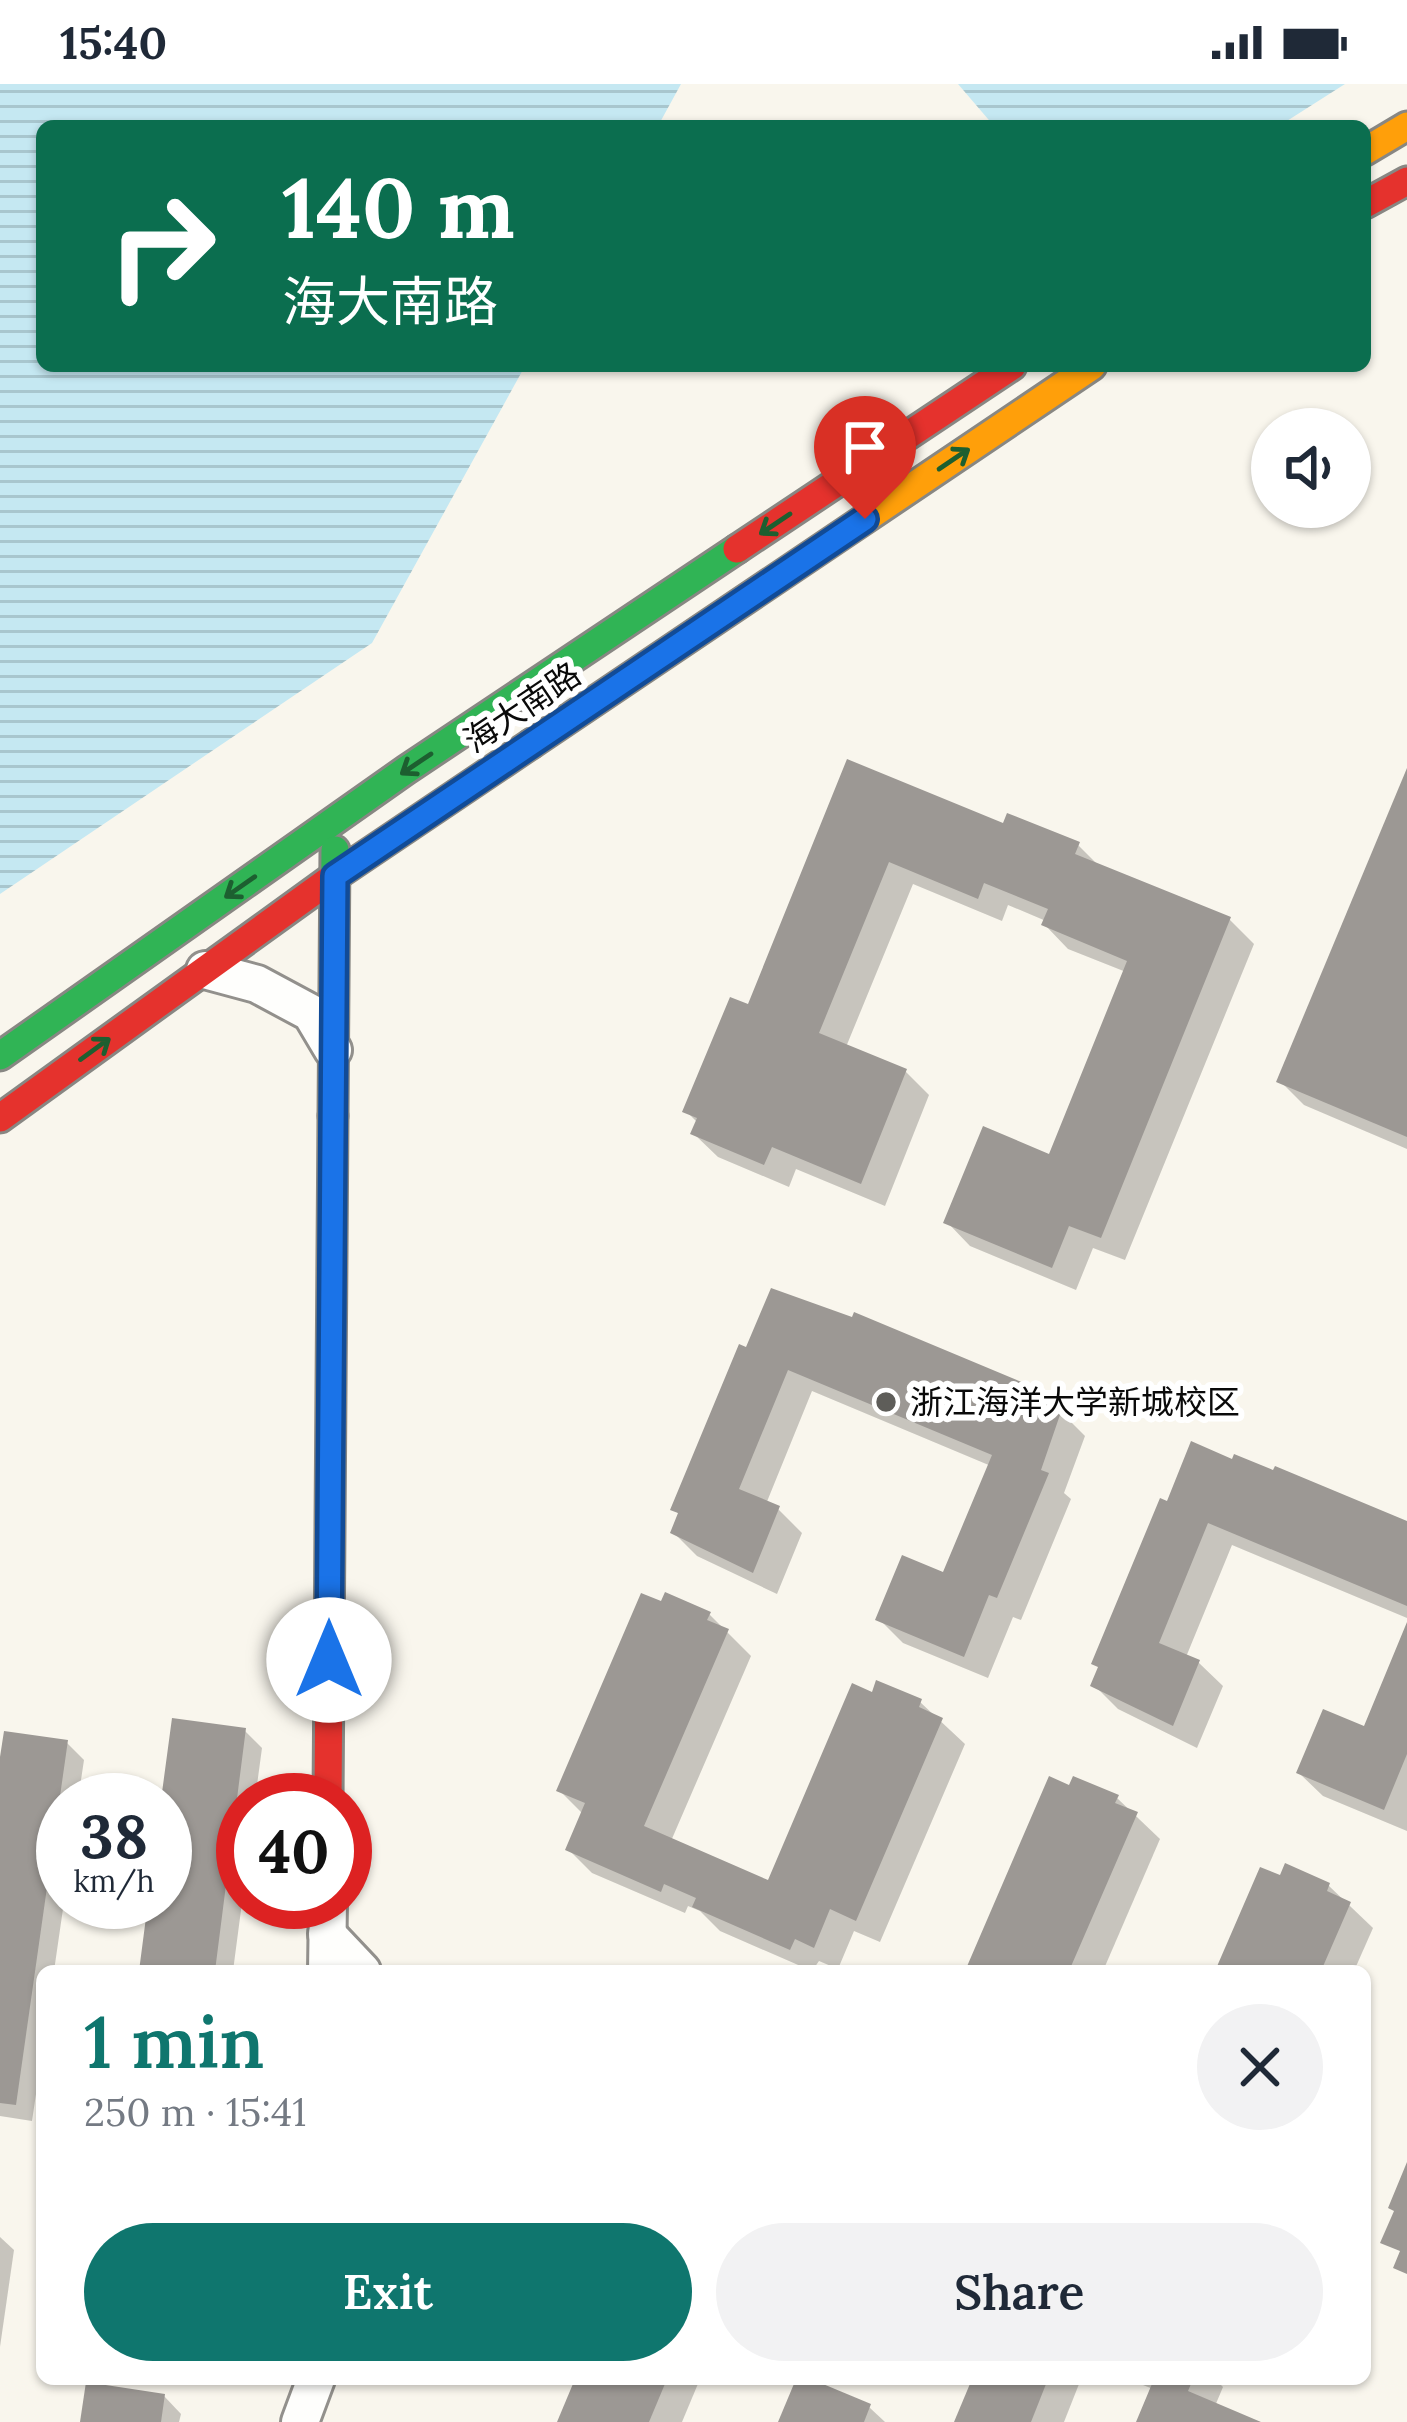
<!DOCTYPE html>
<html lang="en">
<head>
<meta charset="utf-8">
<style>
	:root { --surface:#fff; --page:#f2f2f3; --text:#1f2937; --muted:#747a83; --accent:#0f766e }
	body { margin:0; font-family:Lora,"Noto Sans SC",serif; background:var(--page); color:var(--text); height:100vh; display:flex; flex-direction:column; font-size:45px; white-space:nowrap }
	* { box-sizing:border-box; margin:0 }
	p { font-size:39px; color:var(--muted) }
	.icon { flex:none; width:66px; height:66px; fill:none; stroke:currentColor; stroke-width:2; stroke-linecap:round; stroke-linejoin:round }
	.map { position:relative; flex:1; overflow:hidden }
	.drawer { position:absolute; left:36px; top:1881px; width:1335px; height:420px; display:flex; flex-direction:column; background:var(--surface); border-radius:18px; box-shadow:0 3px 9px #0004 }
	.drawer>* { flex:none }
	.hud { position:absolute; left:36px; top:36px; width:1335px; height:252px; border-radius:18px; box-shadow:0 3px 9px #0004; background:#0b6e4f; color:#fff; overflow:hidden }
	.tools { position:absolute; left:1251px; top:324px; display:grid; gap:24px }
	.tools a { display:grid; place-items:center; width:120px; height:120px; border-radius:50%; background:var(--surface); box-shadow:0 3px 9px #0004; font-size:60px }
	.speed { position:absolute; left:36px; top:1689px; display:flex; gap:24px; font-size:60px; font-weight:700; text-align:center }
	.speed>* { display:grid; place-content:center; width:156px; height:156px; border-radius:50%; background:var(--surface); box-shadow:0 3px 9px #0004; line-height:1 }
	.speed small { font-size:30px; font-weight:400 }
	.speed .limit { border:18px solid #d22; background:#fff; color:#111 }
	.pin { position:absolute; display:grid; place-items:center; width:102px; height:102px; color:#fff; margin:-123px -51px; border-radius:50% 50% 50% 0; rotate:-45deg; box-shadow:0 0 12px #0007 }
	.pin .icon { rotate:45deg }
	.me { position:absolute; width:132px; margin:-66px; rotate:0deg; stroke-linejoin:round; filter:drop-shadow(0 0 9px #0008) }
	.turn { display:flex; align-items:center; gap:42px; height:252px; padding:0 48px; font-size:54px }
	.turn .icon { width:156px; height:156px; stroke-width:2.5 }
	.turn b { display:block; font-size:84px; line-height:102px }
	.round { display:grid; place-items:center; flex:none; width:126px; height:126px; border-radius:63px; background:var(--page) }
	.summary { display:flex; align-items:center; justify-content:space-between; height:204px; padding:0 48px }
	h1 { font-size:72px; font-weight:600; line-height:90px; color:var(--accent) }
	.button { display:flex; gap:24px; margin-top:auto; padding:24px 48px }
	.button a { flex:1; height:138px; border-radius:72px; background:var(--accent); color:#fff; font-size:48px; font-weight:600; line-height:138px; text-align:center }
	.button a+a { background:var(--page); color:var(--text) }
	.status { display:flex; justify-content:space-between; align-items:center; height:84px; padding:0 60px; background:var(--surface); direction:ltr }
	.status svg { height:33px; fill:currentColor }
	.map>svg:first-child { display:block }
</style>
</head>
<body>
<div class="status"><b>15:40</b><svg viewBox="0 0 49 12"><path d="M0 12V9h3v3zM5 12V6h3v6zM10 12V3h3v9zM15 12V0h3v12zM26 1h20v11H26zM47 4h2v5h-2z"/></svg></div>
<div class="map">
<svg width="1407" height="2338" viewBox="0 0 1407 2338">
	<defs>
		<pattern id="water-rules" width="6" height="5" patternUnits="userSpaceOnUse" patternTransform="scale(3)"><rect width="6" height="5" fill="#c5e8f2"/><path d="M0 2.5h6" fill="none" stroke="#a8c6ce"/></pattern>
	</defs>
	<rect width="100%" height="100%" fill="#f9f6ed"/>
	<g fill="url(#water-rules)">
		<path d="M0 0H681L658 42H42V282H525L372 559 0 810Z"/>
		<path d="M958 0H1345L1279 42H994Z"/>
	</g>
	<g fill="#0003">
		<path d="M849 679 1004 743 1078 761 1100 783 1230 836 1254 860 1125 1176 1093 1164 1076 1206 970 1162 947 1138 1051 1074 1126 888 1068 865 1045 841 1046 837 1008 821 1002 837 913 800 846 963 905 987 929 1011 885 1122 796 1085 789 1103 718 1073 694 1050 698 1039 686 1027 749 924Z"/>
		<path d="M1407 692V1065L1304 1021 1280 997Z"/>
		<path d="M741 1264 1022 1301 1040 1319 1061 1328 1085 1352 1064 1409 1071 1415 1021 1536 1013 1533 988 1594 903 1559 879 1535 945 1492 991 1382 812 1307 766 1420 778 1425 802 1449 777 1510 697 1472 673 1448 680 1431 674 1425Z"/>
		<path d="M1161 1418 1407 1440V1534L1232 1461 1186 1573 1199 1579 1223 1602 1197 1664 1118 1625 1094 1601Z"/>
		<path d="M709 1530 751 1572 671 1757 769 1799 873 1612 920 1618 965 1660 880 1858 854 1847 838 1885 819 1877 812 1887 720 1847 700 1827 688 1822 685 1829 592 1789 568 1765 583 1730 559 1706Z"/>
		<path d="M1407 1545V1747L1323 1712 1299 1689 1365 1646Z"/>
		<path d="M245 1647 262 1664 255 1716H243V1811L233 1887H142L151 1818H165L164 1716Z"/>
		<path d="M67 1659 84 1676 78 1716H63L64 1818 54 1887H42V1970L32 2037 0 2032V1695Z"/>
		<path d="M1071 1705 1117 1714 1160 1755 1103 1887H969Z"/>
		<path d="M1281 1795 1328 1801 1373 1844 1354 1887H1219Z"/>
		<path d="M0 2153 14 2166 0 2263Z"/>
		<path d="M578 2295H700L682 2338H560Z"/>
		<path d="M800 2295 869 2323 885 2338H782Z"/>
		<path d="M975 2295H1081L1064 2338H957Z"/>
		<path d="M1128 2295H1215L1223 2303 1215 2322 1254 2338H1139L1153 2305Z"/>
		<path d="M164 2312 181 2330 179 2338H83Z"/>
	</g>
	<g fill="#9c9894">
		<path d="M847 675 1003 739 1007 729 1080 758 1075 770 1231 833 1101 1154 1069 1142 1052 1184 943 1139 983 1042 1049 1070 1127 877 1041 841 1048 825 984 799 978 815 889 778 819 949 907 985 861 1100 772 1063 764 1081 690 1050 697 1034 682 1028 730 913 748 920Z"/>
		<path d="M1407 684V1053L1276 998Z"/>
		<path d="M771 1204 852 1233 854 1228 1024 1299 1020 1308 1062 1325 1041 1386 1049 1389 997 1514 989 1511 964 1573 875 1536 902 1471 943 1488 992 1371 788 1286 739 1405 780 1422 753 1489 670 1449 678 1429 670 1426 739 1260 746 1263Z"/>
		<path d="M1191 1357 1232 1375 1234 1370 1273 1386 1275 1382 1407 1437V1522L1208 1439 1159 1559 1200 1576 1173 1642 1090 1602 1098 1583 1091 1580 1160 1414 1167 1417Z"/>
		<path d="M665 1508 711 1528 707 1536 729 1545 644 1742 768 1796 852 1599 872 1608 876 1596 922 1615 919 1623 943 1634 856 1837 830 1825 814 1864 795 1855 790 1866 692 1823 696 1814 664 1800 661 1808 565 1766 585 1719 556 1707 641 1509 661 1517Z"/>
		<path d="M1407 1538V1670L1384 1726 1296 1689 1323 1625 1364 1642Z"/>
		<path d="M172 1634 246 1644 215 1887H139L148 1818H165V1716H161Z"/>
		<path d="M4 1647 68 1656 16 2021 0 2019V1673Z"/>
		<path d="M1049 1692 1069 1701 1073 1692 1119 1711 1115 1719 1138 1728 1069 1887H965Z"/>
		<path d="M1285 1779 1330 1799 1327 1807 1351 1818 1321 1887H1215L1260 1783 1280 1791Z"/>
		<path d="M1407 2078V2190L1393 2184 1400 2167 1380 2159 1394 2127 1388 2124Z"/>
		<path d="M575 2295H667L649 2338H557Z"/>
		<path d="M796 2295H811L871 2320 864 2338H778Z"/>
		<path d="M972 2295H1048L1031 2338H954Z"/>
		<path d="M1154 2295H1193L1188 2307 1261 2338H1136Z"/>
		<path d="M86 2298 165 2310 161 2338H80Z"/>
	</g>
	<g fill="none" stroke-linecap="round" stroke-linejoin="round">
		<g stroke="#92908c" stroke-width="42">
			<g id="street">
				<path d="M205 886 257 900 311 929 333 966"/>
				<path d="M327 1850 362 1887"/>
				<path d="M327 1887 328 1818"/>
				<path d="M300 2338 316 2295"/>
			</g>
		</g>
		<g stroke="#888783" stroke-width="33">
			<g id="fast">
				<path d="M0 972 406 686 737 465"/>
				<path d="M333 1032 335 766"/>
			</g>
		</g>
		<g stroke="#888783" stroke-width="33">
			<g id="slow">
				<path d="M1365 67 1407 42"/>
				<path d="M531 660 1092 282"/>
			</g>
		</g>
		<g stroke="#888783" stroke-width="33">
			<g id="jam">
				<path d="M1365 120 1407 97"/>
				<path d="M737 465 1012 282"/>
				<path d="M0 1034 335 792 531 660"/>
				<path d="M328 1716 333 1032"/>
			</g>
		</g>
		<use href="#street" stroke="#fefefc" stroke-width="36"/>
		<use href="#fast" stroke="#30b455" stroke-width="27"/>
		<use href="#slow" stroke="#ff9f0a" stroke-width="27"/>
		<use href="#jam" stroke="#e5322d" stroke-width="27"/>
	</g>
	<defs><path id="oneway-shaft" d="M-6 0H5M1.5-3L5.5 0L1.5 3" fill="none" stroke-width="1.6" stroke-linecap="round" stroke-linejoin="round" transform="scale(3)"/></defs>
	<g stroke="#1d5f30">
		<use href="#oneway-shaft" transform="translate(954 375) rotate(-34)"/>
		<use href="#oneway-shaft" transform="translate(775 440) rotate(146)"/>
		<use href="#oneway-shaft" transform="translate(416 680) rotate(146)"/>
		<use href="#oneway-shaft" transform="translate(240 803) rotate(145)"/>
		<use href="#oneway-shaft" transform="translate(95 965) rotate(-36)"/>
	</g>
	<g fill="none" stroke-linecap="round" stroke-linejoin="round">
		<g stroke="#114b97" stroke-width="30">
			<path id="route" d="M329 1576 335 792 865 435"/>
		</g>
		<use href="#route" stroke="#1a73e8" stroke-width="21"/>
	</g>
	<circle fill="#5e5d59" stroke="#fff" stroke-width="4.5" cx="886" cy="1318" r="12"/>
	<g text-anchor="middle" dominant-baseline="central" stroke-width="12" stroke-linejoin="round" paint-order="stroke">
		<g font-size="33" fill="#0a0a0a" stroke="#fff">
			<text transform="translate(522 623) rotate(-34)">海大南路</text>
		</g>
		<g font-size="33" fill="#0a0a0a" stroke="#fff" text-anchor="start">
			<text x="910" y="1318">浙江海洋大学新城校区</text>
		</g>
	</g>
</svg>
<div class="tools">
<a><svg class="icon" aria-label="sound" viewBox="0 0 24 24"><path d="M4 9h4l5-4v14l-5-4H4zM17 9q2 3 0 6"/></svg></a>
</div>
<div class="speed"><div>38<small>km/h</small></div><div class="limit">40</div></div>
<div class="pin" style="left:865px;top:435px;background:#d93025"><svg class="icon" aria-label="arrive" viewBox="0 0 24 24"><path d="M6 21V4h12l-3 4 3 4H6"/></svg></div>
<svg class="me" style="left:329px;top:1576px" viewBox="-20 -20 40 40"><circle r="19" fill="#fff"/><path d="M0-13L10 11 0 6-10 11z" fill="#1a73e8"/></svg>
<div class="hud">
<div class="turn"><svg class="icon" aria-label="right" viewBox="0 0 24 24"><path d="M7 20v-9h11M14 6l5 5-5 5"/></svg><div><b>140 m</b>海大南路</div></div>
</div>
<section class="drawer">
<div class="summary"><div><h1>1 min</h1><p>250 m · 15:41</p></div><a class="round"><svg class="icon" aria-label="close" viewBox="0 0 24 24"><path d="M6 6l12 12M18 6L6 18"/></svg></a></div>
<div class="button"><a>Exit</a><a>Share</a></div>
</section>
</div>
</body>
</html>
